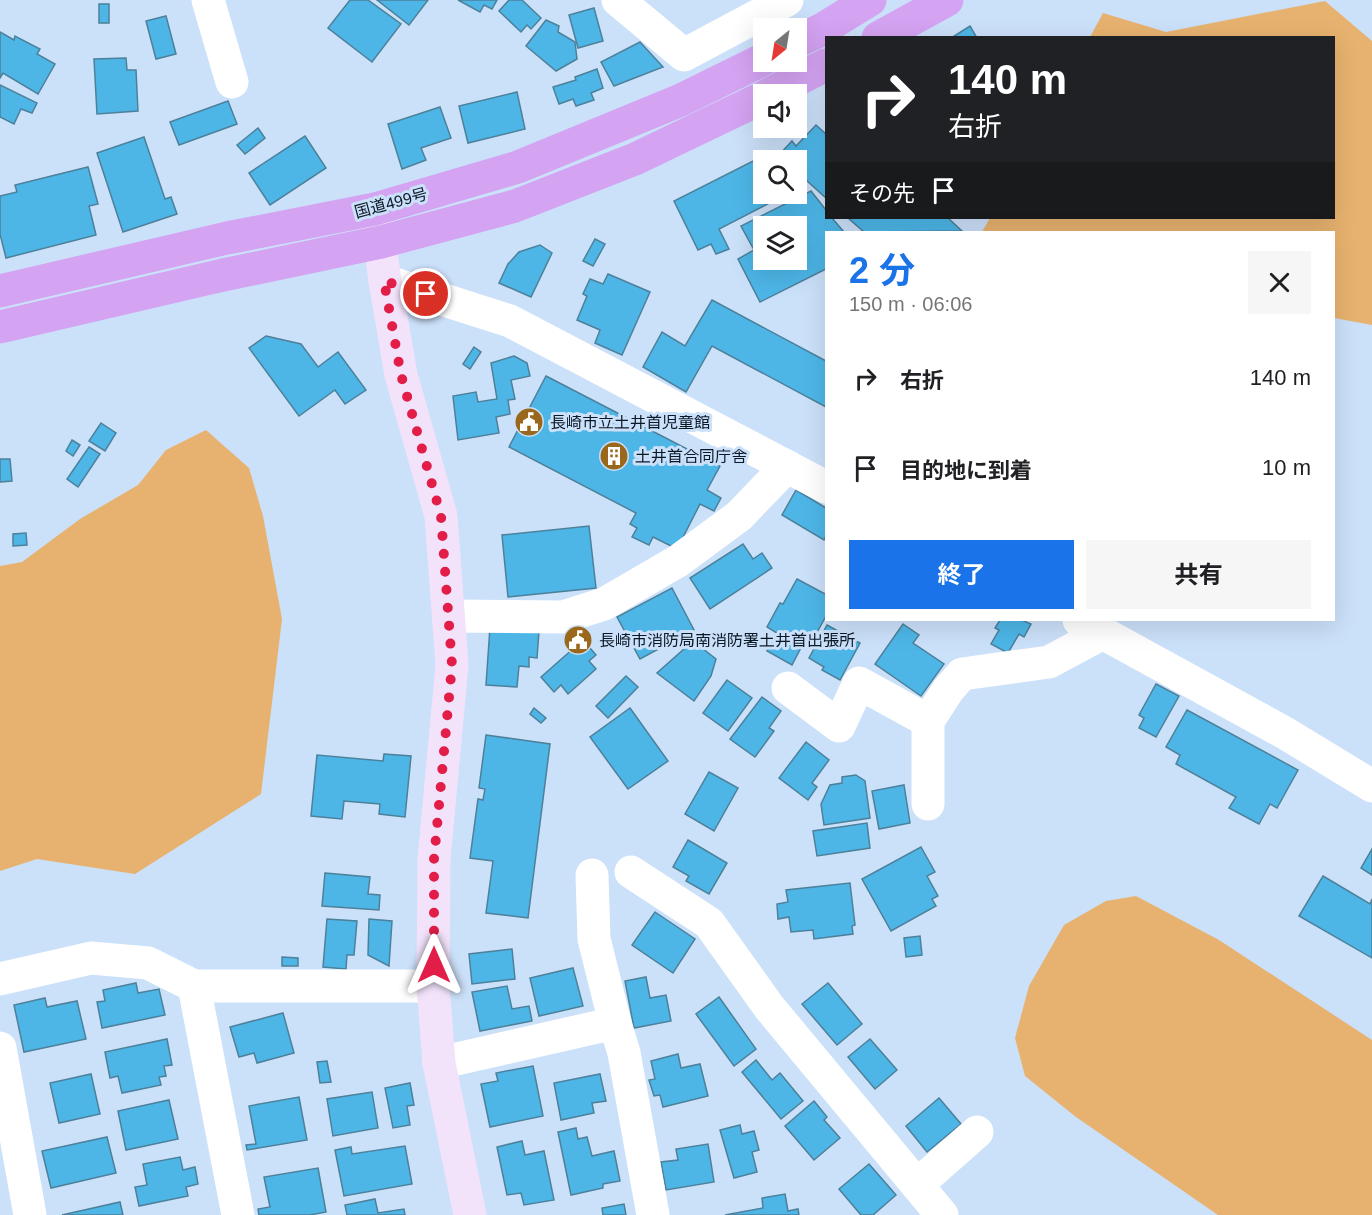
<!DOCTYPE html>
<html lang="ja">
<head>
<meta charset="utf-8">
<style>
	:root { --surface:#fff; --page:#f6f6f6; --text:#202124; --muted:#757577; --accent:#1a73e8 }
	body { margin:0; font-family:Arial,"Noto Sans JP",sans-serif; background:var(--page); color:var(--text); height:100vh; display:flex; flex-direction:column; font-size:22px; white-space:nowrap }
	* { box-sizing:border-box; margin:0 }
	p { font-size:20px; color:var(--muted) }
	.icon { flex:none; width:33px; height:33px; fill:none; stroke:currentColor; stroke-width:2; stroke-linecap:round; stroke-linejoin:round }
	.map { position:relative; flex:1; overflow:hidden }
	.details { position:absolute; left:825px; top:231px; width:510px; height:390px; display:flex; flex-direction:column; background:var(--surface); border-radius:0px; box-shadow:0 6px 24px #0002 }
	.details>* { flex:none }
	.banner { position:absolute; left:825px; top:36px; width:510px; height:183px; border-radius:0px; box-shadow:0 6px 24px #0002; background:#202124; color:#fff; overflow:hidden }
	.needle { width:39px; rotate:210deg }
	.fabs { position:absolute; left:753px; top:18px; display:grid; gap:12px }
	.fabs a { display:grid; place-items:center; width:54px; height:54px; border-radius:0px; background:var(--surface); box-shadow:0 6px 24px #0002; font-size:30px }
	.pin { position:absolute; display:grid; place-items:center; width:51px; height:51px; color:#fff; margin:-26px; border:3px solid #fff; border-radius:50%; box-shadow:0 2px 6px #0007 }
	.me { position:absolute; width:66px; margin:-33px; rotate:0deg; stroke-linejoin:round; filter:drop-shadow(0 0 4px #0008) }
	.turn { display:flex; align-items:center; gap:21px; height:126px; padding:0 24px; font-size:27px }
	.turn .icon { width:78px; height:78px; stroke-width:2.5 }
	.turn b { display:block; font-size:42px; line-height:51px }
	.then { display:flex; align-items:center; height:57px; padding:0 24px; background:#0003; gap:12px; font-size:22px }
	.round { display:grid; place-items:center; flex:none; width:63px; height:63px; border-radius:0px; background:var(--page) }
	.head { display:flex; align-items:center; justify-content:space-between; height:102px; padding:0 24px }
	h1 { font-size:36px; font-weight:700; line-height:45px; color:var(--accent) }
	.cta { display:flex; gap:12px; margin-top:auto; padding:12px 24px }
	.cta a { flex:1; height:69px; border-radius:0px; background:var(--accent); color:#fff; font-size:24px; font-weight:700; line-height:69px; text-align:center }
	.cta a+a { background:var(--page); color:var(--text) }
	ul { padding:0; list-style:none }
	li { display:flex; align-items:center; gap:18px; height:90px; padding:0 24px }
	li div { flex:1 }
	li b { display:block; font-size:22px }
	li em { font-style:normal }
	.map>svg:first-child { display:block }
</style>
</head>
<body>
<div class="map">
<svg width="1372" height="1215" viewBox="0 0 1372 1215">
	<rect width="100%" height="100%" fill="#cbe0f9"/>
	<g fill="#e7b26f">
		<path d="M1325 1 1372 41V325L1334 318V232H982L990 218H1334V38L1090 37 1103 13 1166 32Z"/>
		<path d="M206 430 249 468 263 516 282 619 261 794 135 874 37 859 0 871V566L22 562 80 519 138 485 166 450Z"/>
		<path d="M1136 896 1219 940 1372 1040V1215H1218L1076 1117 1025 1076 1015 1038 1029 986 1064 925 1106 901Z"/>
	</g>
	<g fill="#4db6e7" stroke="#4d809a" stroke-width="1.5" fill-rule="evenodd">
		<path d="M350 0H368L401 24 372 62 328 28Z"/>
		<path d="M377 0H428L409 25Z"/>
		<path d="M458 0H497L492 9 484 5 480 12Z"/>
		<path d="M509 0H522L541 18 531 29 527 25 521 32 499 11Z"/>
		<rect x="99" y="4" width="10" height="19"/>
		<path d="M594 8 603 41 578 48 569 15Z"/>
		<path d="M166 16 176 54 156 59 146 21Z"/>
		<path d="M546 20 559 26 558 32 575 42 577 59 556 71 526 46Z"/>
		<path d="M970 26 977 38H951Z"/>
		<path d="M0 32 14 40 15 36 40 49 37 54 55 64 38 94 3 73 0 78Z"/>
		<path d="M640 42 663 67 614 86 601 62Z"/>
		<path d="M126 58 127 70H136L138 111 97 114 94 59Z"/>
		<path d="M597 69 603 88 591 93 594 100 576 106 573 99 559 104 553 87 576 80 575 77Z"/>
		<path d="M0 85 37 103 32 113 21 109 14 124 0 117Z"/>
		<path d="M517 92 525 129 468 143 459 106Z"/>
		<path d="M228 101 237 124 179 145 170 122Z"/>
		<path d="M440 107 451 138 421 148 426 160 402 169 388 124Z"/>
		<path d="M816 125 826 134V198L796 171V160H785L779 155 792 141 796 146Z"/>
		<path d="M258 128 265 138 245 154 237 145Z"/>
		<path d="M305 136 326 168 270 205 249 173Z"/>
		<path d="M144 137 165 199 171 197 177 214 123 232 97 153Z"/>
		<path d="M763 156 765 160H764V194H782L783 196 719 229 729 249 716 254 711 244 698 250 674 201Z"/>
		<path d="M88 167 98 204 89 206 96 235 6 258 0 234V196L17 192 15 185Z"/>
		<path d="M811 191 826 210V218H832L844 232H826V269L760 302 738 259 754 250 741 226ZM764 226H796V260H764Z"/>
		<path d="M848 218H948L962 231 864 232Z"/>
		<path d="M595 239 605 244 593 266 583 261Z"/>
		<path d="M540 245 552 253 531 297 499 283 508 264 519 252Z"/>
		<path d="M608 274 650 292 622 355 595 343 600 330 577 320 587 296 583 294 590 279 603 284Z"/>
		<path d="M712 300 826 361V407L712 346 686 392 643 367 662 332 685 346Z"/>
		<path d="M266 336 301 344 318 367 338 352 366 390 345 404 335 390 299 416 249 348Z"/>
		<path d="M474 347 481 352 470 369 463 364Z"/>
		<path d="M514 356 527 363 530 376 511 380 515 399 508 400 510 414 496 417 499 433 458 440 453 396 476 392 478 402 497 399 491 363Z"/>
		<path d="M546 376 720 466 707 490 721 498 714 511 700 504 677 549 653 537 649 545 632 537 637 528 630 524 636 513 509 447Z"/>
		<path d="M101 423 116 433 105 451 89 441Z"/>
		<path d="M72 440 80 445 73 456 66 451Z"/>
		<path d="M89 447 100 454 78 487 67 479Z"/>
		<path d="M0 459H10L12 481 0 482Z"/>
		<path d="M796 490 826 508V536L824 540 782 515Z"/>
		<path d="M589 526 596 588 508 597 502 535Z"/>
		<path d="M26 533 27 545 13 546V534Z"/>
		<path d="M743 544 753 559 762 553 772 568 710 609 690 578Z"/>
		<path d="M797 579 825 594 826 592V616L809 647 803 644 792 665 767 651 777 633 767 627 780 603 783 604Z"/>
		<path d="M672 588 694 630 640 659 617 617Z"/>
		<path d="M1000 620H1022L1031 624 1024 637 1019 634 1008 653 991 644 999 630 995 628Z"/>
		<path d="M903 624 919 635 913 643 944 664 921 696 875 664Z"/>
		<path d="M827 625 860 643 840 680 822 670 824 667 809 658Z"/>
		<path d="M490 627 539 631 537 658 529 657V667L519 666 517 687 486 685Z"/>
		<path d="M583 640 596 655 589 661 596 669 568 694 561 685 554 692 541 677Z"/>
		<path d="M693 641 716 659 711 676 694 701 657 673Z"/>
		<path d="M626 676 638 687 608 718 596 706Z"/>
		<path d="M727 680 752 698 728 731 703 713Z"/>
		<path d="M1156 684 1179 696 1156 737 1139 728 1144 718 1139 715Z"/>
		<path d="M762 697 781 711 769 728 774 731 755 757 730 739Z"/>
		<path d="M534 708 546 718 541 723 530 714Z"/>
		<path d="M630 708 668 761 628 789 590 737Z"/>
		<path d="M1187 710 1298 770 1277 808 1270 804 1259 824 1229 808 1236 797 1176 764 1180 755 1166 747Z"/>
		<path d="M486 735 550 744 528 918 486 913 493 861 470 858 478 799 483 800 485 789 479 788Z"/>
		<path d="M806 742 829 760 812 783 817 787 808 800 779 778Z"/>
		<path d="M384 754 411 756 405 817 379 814 380 804 344 801 342 819 311 816 317 755 383 761Z"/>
		<path d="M709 772 738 788 714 831 685 814Z"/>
		<path d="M856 775 865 781 870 818 824 825 821 804 830 785 842 783V777Z"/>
		<path d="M904 785 910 823 879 829 872 791Z"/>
		<path d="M867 823 870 848 817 856 813 831Z"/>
		<path d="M688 840 727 863 709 894 686 881 689 876 673 867Z"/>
		<path d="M921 847 935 872 927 876 938 896 932 899 936 906 891 931 862 879Z"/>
		<path d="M1372 849V875L1361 868Z"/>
		<path d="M325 873 370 877 368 894 380 895 379 910 322 906Z"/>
		<path d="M1323 876 1370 904 1372 899V958L1299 916Z"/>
		<path d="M850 883 855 925 852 926 853 934 814 939 813 930 791 932 789 917 778 919 777 904 788 902 786 890Z"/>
		<path d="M655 912 695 939 673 973 632 945Z"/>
		<path d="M327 919 357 921 354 955H347L346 969 323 967Z"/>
		<path d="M369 919 392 921 389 966 368 955Z"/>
		<path d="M920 936 922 955 906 957 904 938Z"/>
		<path d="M512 949 515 979 472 984 469 954Z"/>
		<path d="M282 957 298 958V966H282Z"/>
		<path d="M573 968 583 1006 539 1016 530 978Z"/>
		<path d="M646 977 650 998 666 995 671 1021 634 1028 625 981Z"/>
		<path d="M136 983 138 993 159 989 165 1015 102 1028 97 1002 105 1001 103 990Z"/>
		<path d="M828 983 862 1024 837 1045 802 1004Z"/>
		<path d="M507 986 512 1009 529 1006 532 1021 480 1031 472 992Z"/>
		<path d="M719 997 756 1049 734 1066 696 1014Z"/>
		<path d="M45 998 47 1007 77 1001 86 1039 24 1052 14 1005Z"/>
		<path d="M283 1013 294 1053 257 1063 254 1053 239 1057 230 1027Z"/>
		<path d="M167 1039 172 1065 164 1066 166 1076 159 1077 161 1085 122 1093 118 1076 110 1078 105 1052Z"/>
		<path d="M870 1039 897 1070 875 1089 848 1057Z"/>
		<path d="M678 1054 681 1068 700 1064 708 1096 663 1107 660 1095 654 1096 649 1080 655 1079 651 1061Z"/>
		<path d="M756 1060 772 1080 780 1073 803 1101 781 1119 742 1072Z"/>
		<path d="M327 1061 331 1082 320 1083 317 1062Z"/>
		<path d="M533 1066 543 1116 490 1127 481 1084 498 1081 496 1073Z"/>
		<path d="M91 1074 100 1114 59 1123 50 1083Z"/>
		<path d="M600 1074 606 1101 592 1103 594 1113 561 1120 554 1083Z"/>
		<path d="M410 1083 414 1105 407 1106 410 1125 393 1128 385 1088Z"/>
		<path d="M372 1092 378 1128 333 1136 327 1099Z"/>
		<path d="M299 1097 307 1140 247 1150 246 1145 256 1144 249 1106Z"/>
		<path d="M939 1098 961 1124 927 1152 906 1126Z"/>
		<path d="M169 1100 178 1139 126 1150 118 1111Z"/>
		<path d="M814 1101 827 1117 824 1120 840 1138 814 1160 785 1126Z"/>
		<path d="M740 1125 742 1134 754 1131 759 1150 752 1152 757 1172 734 1178 720 1130Z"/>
		<path d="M576 1128 578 1139 587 1137 592 1156 614 1151 620 1181 603 1184V1188L571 1195 558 1132Z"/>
		<path d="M107 1137 116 1173 51 1188 42 1151Z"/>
		<path d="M522 1141 525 1155 544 1151 554 1200 524 1205 521 1193 507 1195 497 1147Z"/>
		<path d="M708 1144 714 1182 666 1190 661 1162 678 1160 676 1149Z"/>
		<path d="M405 1146 412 1184 344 1196 335 1150 351 1147 352 1154Z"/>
		<path d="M180 1157 183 1170 195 1167 198 1184 186 1187 188 1196 139 1206 135 1187 147 1185 143 1164Z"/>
		<path d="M869 1164 896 1195 873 1215H861L839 1189Z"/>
		<path d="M318 1168 326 1212 310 1215H259L258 1209 270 1207 264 1177Z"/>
		<path d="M785 1194 788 1211 798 1209 799 1215H725L763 1208 762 1198Z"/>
		<path d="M375 1199 378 1213 404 1209 405 1215H347L345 1205Z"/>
		<path d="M120 1202 123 1215H62Z"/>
		<path d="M624 1204 626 1215H603L602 1208Z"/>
	</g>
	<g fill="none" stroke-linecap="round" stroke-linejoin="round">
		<g stroke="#fff" stroke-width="33">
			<path d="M208 0 232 82"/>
			<path d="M618 0 684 55 787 0"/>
			<path d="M385 281 510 321 826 487"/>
			<path d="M449 616 563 617 604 604 678 561 739 516 787 466"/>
			<path d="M1079 620 1285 733 1372 786"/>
			<path d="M788 688 839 726 859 683 928 721"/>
			<path d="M928 804V721L948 690 962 674 1049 662 1103 633"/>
			<path d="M631 872 709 923 769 1007 942 1215"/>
			<path d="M592 875 594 939 615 1023"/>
			<path d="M0 979 91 958 148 963 194 986H433"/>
			<path d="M194 986 238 1215"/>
			<path d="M0 1048 30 1215"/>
			<path d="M439 1063 615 1023 624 1053 653 1215"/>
			<path d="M917 1185 977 1132"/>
		</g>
		<path stroke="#f2e3fb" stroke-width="33" d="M376 215 385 281 401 375 441 516 452 665 434 859 433 986 439 1063 470 1215"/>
		<g stroke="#d4a3f2" stroke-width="33">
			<path d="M878 38 947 0"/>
			<path d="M796 42 821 30 870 0"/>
			<path d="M769 94 826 65"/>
			<path d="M0 291 227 238 375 209 518 167 681 100 764 59"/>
			<path d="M0 327 223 275 381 242 515 206 635 159 764 97"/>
		</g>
	</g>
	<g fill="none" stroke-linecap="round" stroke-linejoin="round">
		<path stroke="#e11d48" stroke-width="10" stroke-dasharray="0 18" d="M426 294 384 281 401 375 441 516 452 665 434 859V965"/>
	</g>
	<defs>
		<g id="civic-disc" transform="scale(1.5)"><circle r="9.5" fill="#9a681c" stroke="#cbe0f9"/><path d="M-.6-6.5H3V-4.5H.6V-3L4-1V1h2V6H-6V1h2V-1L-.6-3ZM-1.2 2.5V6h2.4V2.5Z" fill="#fff"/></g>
		<g id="building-disc" transform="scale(1.5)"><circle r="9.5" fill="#9a681c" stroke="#cbe0f9"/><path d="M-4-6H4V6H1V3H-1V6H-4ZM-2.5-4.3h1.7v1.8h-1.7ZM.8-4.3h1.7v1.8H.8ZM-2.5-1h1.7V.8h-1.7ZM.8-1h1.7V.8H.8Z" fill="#fff"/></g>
	</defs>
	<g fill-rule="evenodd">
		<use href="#civic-disc" x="529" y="422"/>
		<use href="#building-disc" x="614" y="456"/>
		<use href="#civic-disc" x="578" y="640"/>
	</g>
	<g text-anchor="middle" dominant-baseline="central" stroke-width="6" stroke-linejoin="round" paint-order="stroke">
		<g font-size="16" fill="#0b1826" stroke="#cbe0f9">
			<text transform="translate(391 203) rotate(-15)">国道499号</text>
		</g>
		<g font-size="16" fill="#0b1826" stroke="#cbe0f9" text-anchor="start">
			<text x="550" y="422">長崎市立土井首児童館</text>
			<text x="635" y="456">土井首合同庁舎</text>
			<text x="599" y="640">長崎市消防局南消防署土井首出張所</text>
		</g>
	</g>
</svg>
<div class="fabs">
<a><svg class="needle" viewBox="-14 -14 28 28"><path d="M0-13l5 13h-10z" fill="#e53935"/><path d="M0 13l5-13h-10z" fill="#757577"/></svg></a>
<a><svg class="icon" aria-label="sound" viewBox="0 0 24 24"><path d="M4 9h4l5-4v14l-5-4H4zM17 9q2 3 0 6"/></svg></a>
<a><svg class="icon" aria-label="search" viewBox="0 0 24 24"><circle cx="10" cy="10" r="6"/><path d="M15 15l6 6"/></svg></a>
<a><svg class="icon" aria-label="layers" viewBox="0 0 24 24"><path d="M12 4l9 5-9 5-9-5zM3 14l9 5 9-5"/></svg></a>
</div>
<div class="pin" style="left:426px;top:294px;background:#d93025"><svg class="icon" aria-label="arrive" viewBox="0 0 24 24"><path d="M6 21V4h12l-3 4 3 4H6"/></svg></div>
<svg class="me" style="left:434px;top:965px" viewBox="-20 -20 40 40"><path d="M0-17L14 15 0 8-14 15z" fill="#e11d48" stroke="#fff" stroke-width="4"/></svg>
<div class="banner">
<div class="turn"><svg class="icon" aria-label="right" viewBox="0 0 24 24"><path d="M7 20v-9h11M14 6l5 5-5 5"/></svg><div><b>140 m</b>右折</div></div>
<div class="then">その先<svg class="icon" aria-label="arrive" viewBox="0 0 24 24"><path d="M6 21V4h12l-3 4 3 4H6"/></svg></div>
</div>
<section class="details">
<div class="head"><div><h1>2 分</h1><p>150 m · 06:06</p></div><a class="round"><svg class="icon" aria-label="close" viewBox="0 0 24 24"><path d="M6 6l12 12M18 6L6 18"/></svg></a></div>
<ul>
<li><svg class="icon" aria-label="right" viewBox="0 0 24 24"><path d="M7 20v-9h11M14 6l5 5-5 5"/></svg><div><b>右折</b></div><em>140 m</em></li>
<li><svg class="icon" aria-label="arrive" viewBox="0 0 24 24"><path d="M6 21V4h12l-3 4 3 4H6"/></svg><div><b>目的地に到着</b></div><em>10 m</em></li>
</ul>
<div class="cta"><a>終了</a><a>共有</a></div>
</section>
</div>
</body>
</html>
